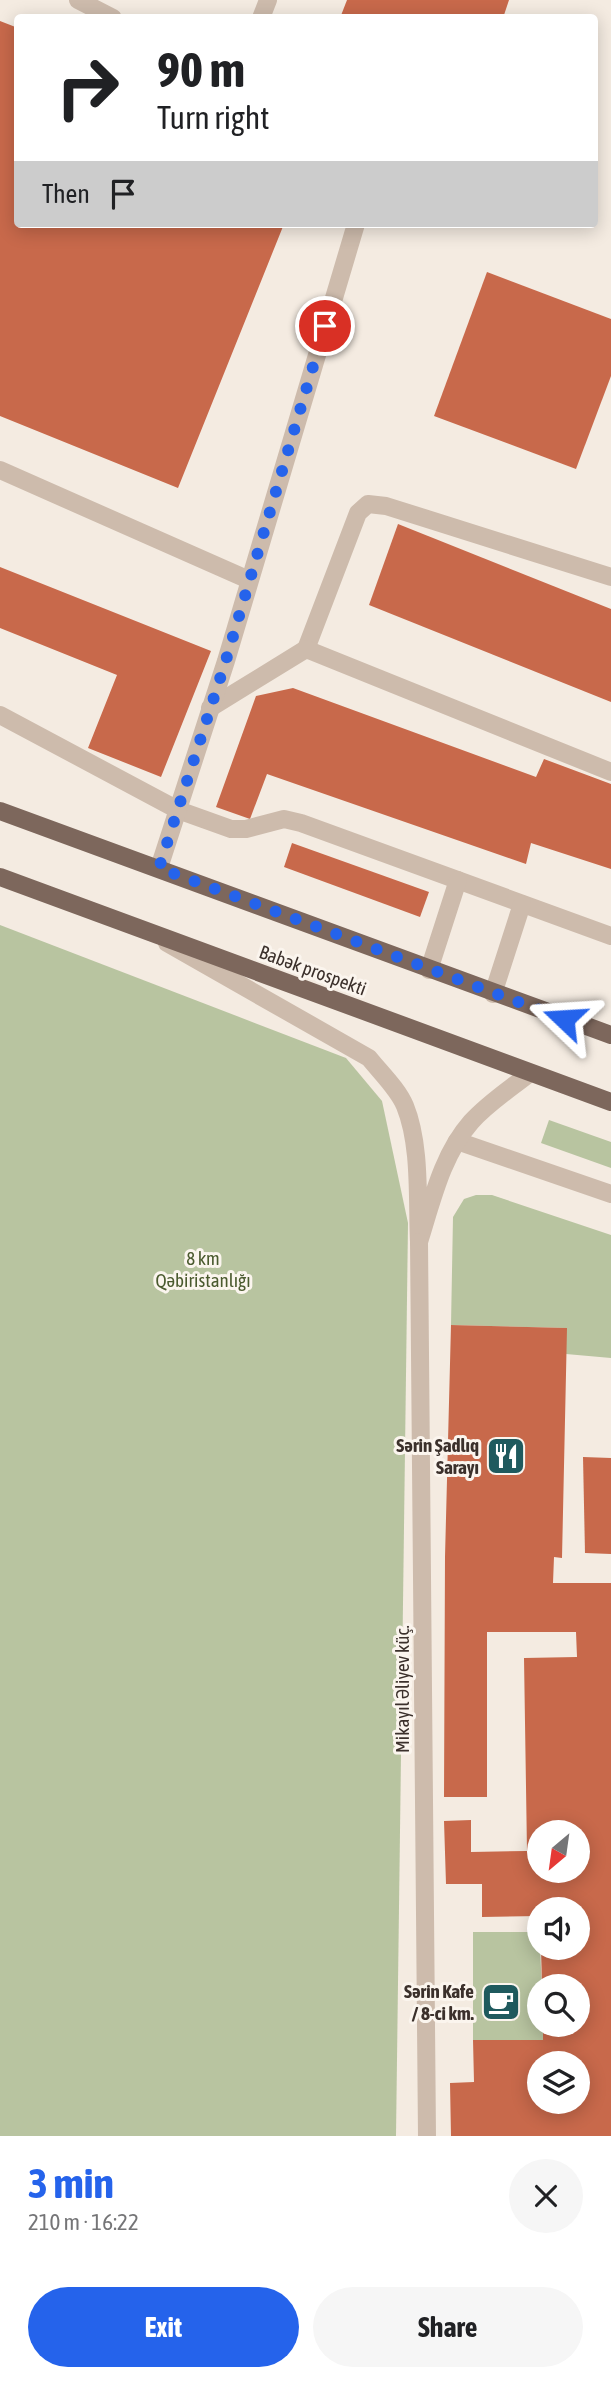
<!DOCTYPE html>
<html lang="en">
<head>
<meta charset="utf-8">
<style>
	:root { --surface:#fff; --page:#f6f6f6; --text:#202124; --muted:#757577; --accent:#2563eb }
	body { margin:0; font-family:"Asap Condensed",sans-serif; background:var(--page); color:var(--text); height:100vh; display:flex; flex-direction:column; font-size:26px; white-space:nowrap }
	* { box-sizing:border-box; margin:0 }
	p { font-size:23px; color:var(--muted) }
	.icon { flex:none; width:38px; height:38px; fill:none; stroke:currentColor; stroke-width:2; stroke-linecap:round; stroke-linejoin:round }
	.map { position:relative; height:2136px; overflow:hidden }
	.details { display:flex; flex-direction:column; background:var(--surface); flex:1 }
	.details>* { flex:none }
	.top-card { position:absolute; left:14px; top:14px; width:584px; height:214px; border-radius:7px; box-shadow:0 4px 18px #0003; background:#fff; color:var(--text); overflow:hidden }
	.needle { width:46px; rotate:209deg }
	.controls { position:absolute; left:527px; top:1820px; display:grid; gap:14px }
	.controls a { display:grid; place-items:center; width:63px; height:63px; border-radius:50%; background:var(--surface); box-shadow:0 4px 18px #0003; font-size:35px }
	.pin { position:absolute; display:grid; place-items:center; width:60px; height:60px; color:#fff; margin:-30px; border:4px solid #fff; border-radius:50%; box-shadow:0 2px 7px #0007 }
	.me { position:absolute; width:77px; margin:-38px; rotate:290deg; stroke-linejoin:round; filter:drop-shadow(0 0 5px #0008) }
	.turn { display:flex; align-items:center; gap:24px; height:147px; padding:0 28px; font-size:32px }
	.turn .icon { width:91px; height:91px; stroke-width:2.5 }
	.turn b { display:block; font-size:49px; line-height:60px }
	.then { display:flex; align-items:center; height:66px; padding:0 28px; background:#0003; gap:14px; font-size:26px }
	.round { display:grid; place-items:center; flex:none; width:74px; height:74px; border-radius:37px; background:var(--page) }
	.summary { display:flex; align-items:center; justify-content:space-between; height:119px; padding:0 28px }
	h1 { font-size:42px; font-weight:700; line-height:52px; color:var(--accent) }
	.primary-button { display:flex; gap:14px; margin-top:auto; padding:14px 28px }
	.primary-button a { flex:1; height:80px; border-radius:42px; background:var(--accent); color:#fff; font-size:28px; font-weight:700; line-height:80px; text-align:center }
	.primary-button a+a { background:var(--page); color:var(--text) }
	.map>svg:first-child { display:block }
</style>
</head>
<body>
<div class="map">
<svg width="611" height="2136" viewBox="0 0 611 2136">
	<rect width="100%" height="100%" fill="#f4ebe1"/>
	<g fill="#b8c4a0">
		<path d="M0 925 346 1058 382 1101 408 1223 396 2136H0Z"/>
		<path d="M549 1120 611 1142V1168L541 1143Z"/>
		<path d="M476 1195H492L611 1235V1358L566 1354V1328L451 1325 453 1217 464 1199Z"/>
		<path d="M473 1932H539L542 1986H539V2025H543V2040H473Z"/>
	</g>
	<g fill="#c8694b" fill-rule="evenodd">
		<path d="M347 0H509L503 18H340Z"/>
		<path d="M0 21 18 28V224H284L178 488 0 416Z"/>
		<path d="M487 272 611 319V376L576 469 434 416Z"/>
		<path d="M398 524 611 609V702L369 605Z"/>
		<path d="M0 567 211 651 161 777 88 748 117 675 0 628Z"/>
		<path d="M293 688 536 777 544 759 611 784V869L531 843 526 864 267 774 250 819 216 807 256 696Z"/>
		<path d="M292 843 429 892 420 917 284 867Z"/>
		<path d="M451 1325 567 1328 562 1558 554 1557 553 1583H611V2136H451L450 2083 474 2082 473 2040H543V2025H578V1986H542L541 1948H578V1909H539V1916L482 1917V1884H446L444 1821 471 1820V1852L527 1851 524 1658 577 1657 576 1632H487V1797H444L445 1557ZM539 1832H578V1871H539ZM539 2063H578V2102H539Z"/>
		<path d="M583 1457 611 1458V1554L585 1553Z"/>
	</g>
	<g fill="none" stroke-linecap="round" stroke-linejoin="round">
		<g stroke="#cdbbac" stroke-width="18">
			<path d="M78 0 113 18"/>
			<path d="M261 18 268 0"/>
			<path d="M0 470 249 580"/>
			<path d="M306 649 358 513 368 504 386 506 611 577"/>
			<path d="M210 708 306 649 611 772"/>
			<path d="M0 715 178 810 231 829H246L284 819 301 823 611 936"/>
			<path d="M159 868 226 661 356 224"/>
			<path d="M429 970 458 880"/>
			<path d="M493 994 522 904"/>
			<path d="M457 1141 611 1194"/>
		</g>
		<g stroke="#cdbbac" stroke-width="18">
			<path d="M167 943 369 1058C381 1073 398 1089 405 1106 421 1145 417 1200 419 1242 432 1201 442 1155 471 1122 488 1103 510 1089 530 1073"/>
			<path d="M419 1242 427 2136"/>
		</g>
		<g stroke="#7d675c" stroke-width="18">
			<path d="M0 811 611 1035"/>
			<path d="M0 877 611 1102"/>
		</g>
	</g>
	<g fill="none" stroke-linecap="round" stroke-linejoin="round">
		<path stroke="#2563eb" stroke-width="12" stroke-dasharray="0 21.6" d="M325 326 226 660 159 868 564 1019"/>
	</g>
	<defs>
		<g id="restaurant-square" transform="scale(2.0125)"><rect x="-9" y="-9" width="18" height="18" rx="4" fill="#1f5a5e" stroke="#fbf5ee"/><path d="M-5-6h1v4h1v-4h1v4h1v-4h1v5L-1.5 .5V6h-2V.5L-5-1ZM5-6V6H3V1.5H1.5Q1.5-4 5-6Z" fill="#fff"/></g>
		<g id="cafe-square" transform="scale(2.0125)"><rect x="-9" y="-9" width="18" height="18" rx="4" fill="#1f5a5e" stroke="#fbf5ee"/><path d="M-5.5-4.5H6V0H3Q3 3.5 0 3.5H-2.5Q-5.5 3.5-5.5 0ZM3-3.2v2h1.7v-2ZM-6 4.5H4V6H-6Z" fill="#fff"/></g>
	</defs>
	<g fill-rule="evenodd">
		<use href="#restaurant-square" x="506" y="1456"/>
		<use href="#cafe-square" x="501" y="2002"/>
	</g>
	<g text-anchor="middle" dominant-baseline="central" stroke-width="6" stroke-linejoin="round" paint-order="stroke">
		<g font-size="19" fill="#3b302b" stroke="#fbf5ee">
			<text transform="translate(313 970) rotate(20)">Babək prospekti</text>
			<text transform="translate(402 1689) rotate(-90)">Mikayıl Əliyev küç.</text>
		</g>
		<g font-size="19" fill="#4a5a2e" stroke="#fbf5ee">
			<text x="203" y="1258">8 km<tspan x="203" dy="22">Qəbiristanlığı</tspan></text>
		</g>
		<g font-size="19" font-weight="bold" fill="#3b302b" stroke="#fbf5ee" text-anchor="end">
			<text x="479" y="1445">Sərin Şadlıq<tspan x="479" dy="22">Sarayı</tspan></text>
			<text x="474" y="1991">Sərin Kafe<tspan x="474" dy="22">/ 8-ci km.</tspan></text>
		</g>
	</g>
</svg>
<div class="controls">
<a><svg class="needle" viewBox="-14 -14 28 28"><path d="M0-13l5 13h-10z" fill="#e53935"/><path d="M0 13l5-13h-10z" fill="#757577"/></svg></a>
<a><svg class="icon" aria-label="sound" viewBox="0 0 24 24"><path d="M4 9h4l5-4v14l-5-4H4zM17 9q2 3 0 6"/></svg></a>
<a><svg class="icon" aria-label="search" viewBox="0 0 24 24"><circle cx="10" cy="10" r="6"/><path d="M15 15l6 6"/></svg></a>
<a><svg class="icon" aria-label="layers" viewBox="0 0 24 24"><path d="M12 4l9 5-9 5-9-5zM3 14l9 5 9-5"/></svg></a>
</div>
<div class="pin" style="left:325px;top:326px;background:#d93025"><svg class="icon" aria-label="arrive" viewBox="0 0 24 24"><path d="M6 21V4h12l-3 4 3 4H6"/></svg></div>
<svg class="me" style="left:564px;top:1019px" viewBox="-20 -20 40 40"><path d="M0-17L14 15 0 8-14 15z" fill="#2563eb" stroke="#fff" stroke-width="4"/></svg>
<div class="top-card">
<div class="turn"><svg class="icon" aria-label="right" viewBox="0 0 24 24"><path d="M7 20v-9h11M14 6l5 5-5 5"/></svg><div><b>90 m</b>Turn right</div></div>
<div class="then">Then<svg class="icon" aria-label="arrive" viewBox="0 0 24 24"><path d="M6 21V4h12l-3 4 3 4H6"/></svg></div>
</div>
</div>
<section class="details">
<div class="summary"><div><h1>3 min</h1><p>210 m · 16:22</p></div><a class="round"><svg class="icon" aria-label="close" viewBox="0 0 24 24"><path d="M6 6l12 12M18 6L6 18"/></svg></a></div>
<div class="primary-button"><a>Exit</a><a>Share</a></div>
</section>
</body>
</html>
